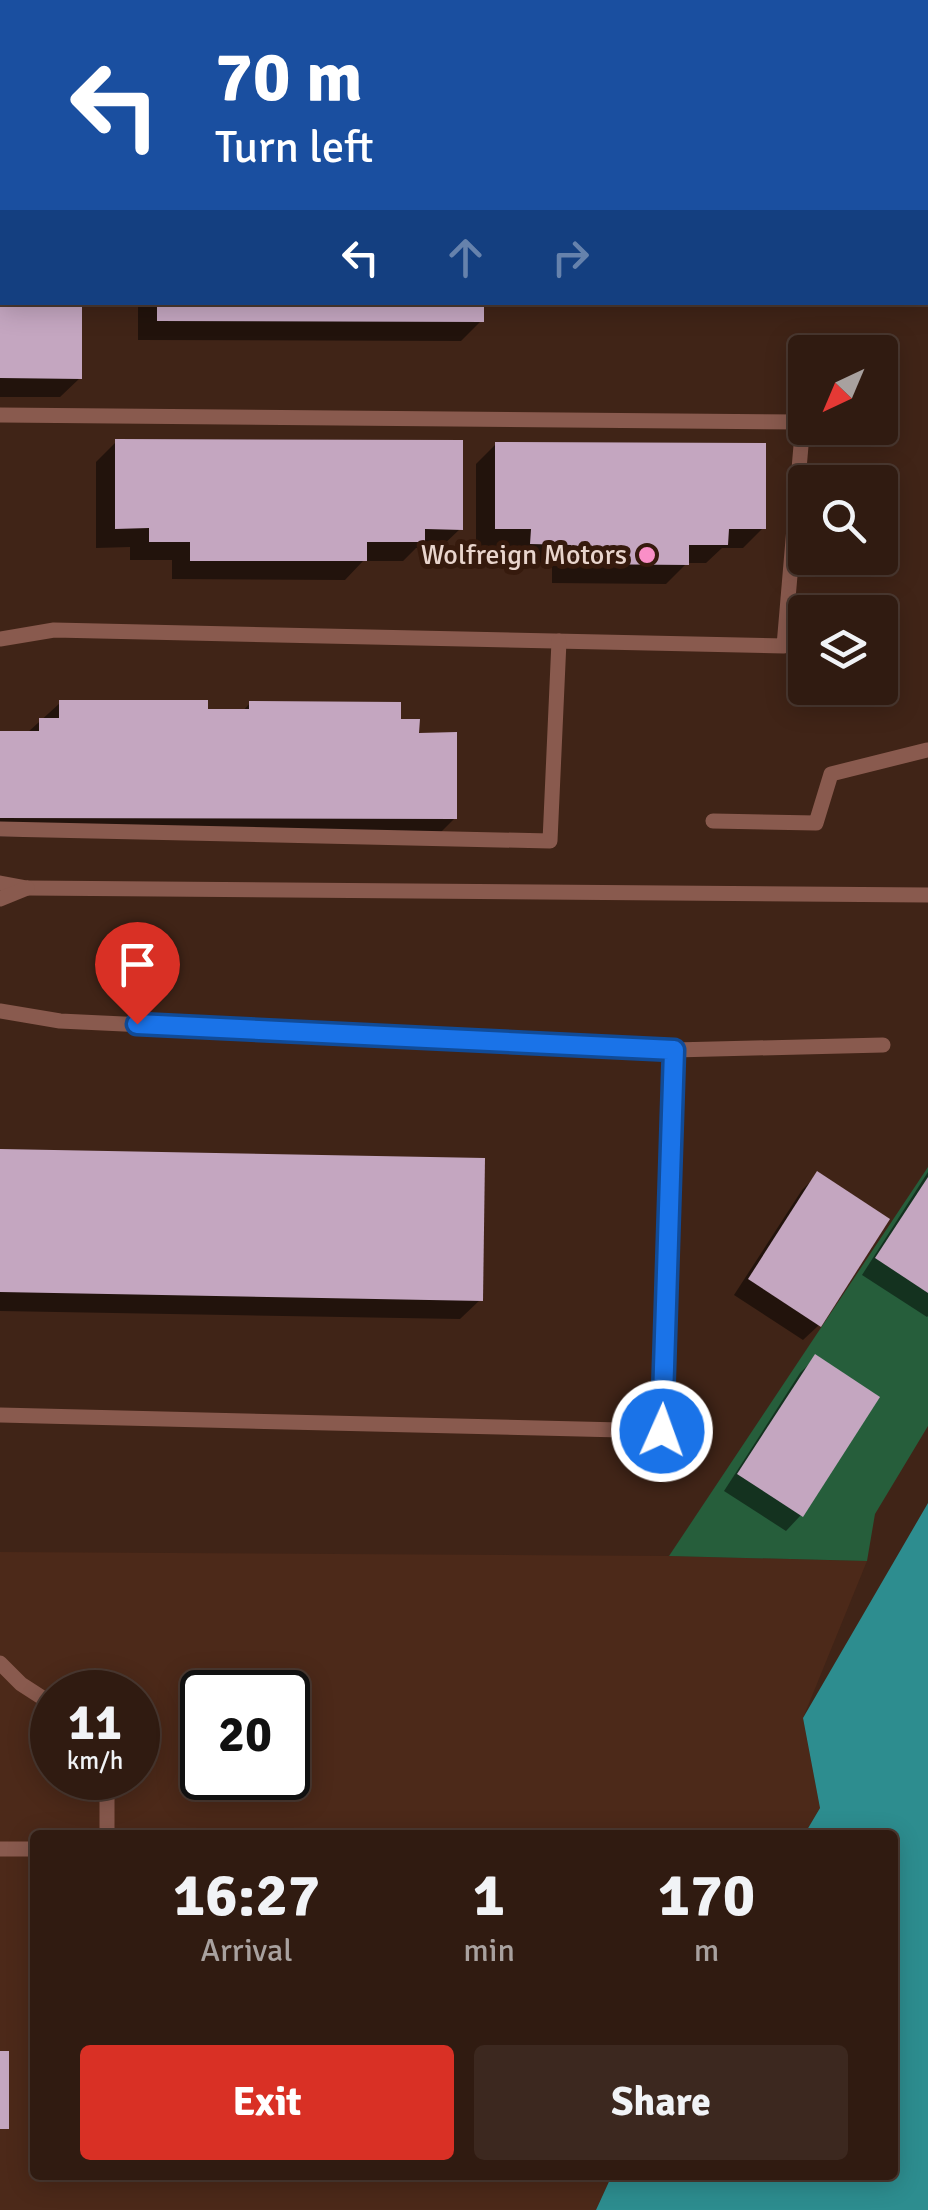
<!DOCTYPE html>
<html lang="en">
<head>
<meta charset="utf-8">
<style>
	:root { --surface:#301b11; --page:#3c281f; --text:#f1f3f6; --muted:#a8a19f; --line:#4b3931; --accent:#d93025 }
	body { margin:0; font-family:Signika,sans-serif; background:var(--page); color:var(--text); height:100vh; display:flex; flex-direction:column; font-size:38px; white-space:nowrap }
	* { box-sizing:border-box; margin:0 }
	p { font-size:32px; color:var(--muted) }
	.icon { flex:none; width:55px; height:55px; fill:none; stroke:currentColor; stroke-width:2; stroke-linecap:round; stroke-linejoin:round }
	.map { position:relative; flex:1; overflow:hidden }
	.side { position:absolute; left:30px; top:1830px; width:868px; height:350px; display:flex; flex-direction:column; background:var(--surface); border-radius:10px; box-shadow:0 5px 25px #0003,0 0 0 2px var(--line) }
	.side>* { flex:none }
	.banner { position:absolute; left:0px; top:0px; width:930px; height:305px; box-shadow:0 5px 25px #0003,0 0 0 2px var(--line); background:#1a4fa0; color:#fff; overflow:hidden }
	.needle { width:65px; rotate:224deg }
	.tools { position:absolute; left:788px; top:335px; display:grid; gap:20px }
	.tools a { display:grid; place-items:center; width:110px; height:110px; border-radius:10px; background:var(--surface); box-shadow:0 5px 25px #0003,0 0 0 2px var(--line); font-size:50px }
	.speed { position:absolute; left:30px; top:1670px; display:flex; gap:20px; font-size:50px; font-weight:700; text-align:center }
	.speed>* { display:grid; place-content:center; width:130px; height:130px; border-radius:50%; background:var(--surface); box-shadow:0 5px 25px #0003,0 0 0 2px var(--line); line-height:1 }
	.speed small { font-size:25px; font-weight:400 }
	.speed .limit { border:5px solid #111; border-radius:15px; background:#fff; color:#111 }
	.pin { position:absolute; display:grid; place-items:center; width:85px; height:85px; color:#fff; margin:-102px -42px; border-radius:50% 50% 50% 0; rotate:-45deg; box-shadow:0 0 10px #0007 }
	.pin .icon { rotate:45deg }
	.me { position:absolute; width:110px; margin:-55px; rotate:2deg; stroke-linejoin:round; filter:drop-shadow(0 0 8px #0008) }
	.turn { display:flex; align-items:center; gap:35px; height:210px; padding:0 50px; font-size:45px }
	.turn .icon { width:130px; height:130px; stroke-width:2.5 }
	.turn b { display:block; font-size:70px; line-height:85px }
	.lanes { display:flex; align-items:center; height:95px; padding:0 50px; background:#0003; justify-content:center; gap:50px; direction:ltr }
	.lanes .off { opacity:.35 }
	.eta { display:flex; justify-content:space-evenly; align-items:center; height:170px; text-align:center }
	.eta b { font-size:60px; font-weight:700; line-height:70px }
	.button { display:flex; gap:20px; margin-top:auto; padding:20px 50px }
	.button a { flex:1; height:115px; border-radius:10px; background:var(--accent); color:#fff; font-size:40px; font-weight:700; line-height:115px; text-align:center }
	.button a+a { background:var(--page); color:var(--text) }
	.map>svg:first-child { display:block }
</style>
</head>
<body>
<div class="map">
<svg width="928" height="2210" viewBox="0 0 928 2210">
	<rect width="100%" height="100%" fill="#402417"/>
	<path fill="#4c2919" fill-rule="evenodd" d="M0 1552 669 1556 867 1561 803 1718 820 1808 804 1835H35V2175H612L596 2210H0ZM52 1692H138V1778H52ZM202 1692H288V1778H202Z"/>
	<path fill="#265e3b" d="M928 1167V1426L875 1514 867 1561 669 1556Z"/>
	<path fill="#2d8d8f" d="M928 1503V2210H596L612 2175H892V1835H804L820 1808 803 1718Z"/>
	<g fill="#0007">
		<rect x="0" y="21" width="2" height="128"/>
		<path d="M0 211H2V302L80 378 60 397H0Z"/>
		<path d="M138 302H481V321L461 341 138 340Z"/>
		<path d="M116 442 460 529 440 548H416L403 561H363L345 580 172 579V560H130V547L96 548V462Z"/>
		<path d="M496 444 763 528 743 548H722L706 563H687L666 584 552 583V563H512V547H476V464Z"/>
		<path d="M60 703 205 712H242L250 703 398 721 417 735 455 818 435 838 0 837V733H27Z"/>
		<path d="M0 1151 480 1300 460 1319 0 1311Z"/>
		<path d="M928 1172V1316L927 1317 862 1275Z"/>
		<path d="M818 1174 819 1325 803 1340 734 1295 802 1190Z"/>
		<path d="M815 1358 801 1515 786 1531 724 1491 800 1373Z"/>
	</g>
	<g fill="#c4a6c0">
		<path d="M0 302H82V379L0 378Z"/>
		<path d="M157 302H484V322L157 321Z"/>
		<path d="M115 439 463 440V530L425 529V542H367V561H190V542H149V528L115 529Z"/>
		<path d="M495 442 766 443V529H729L728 545H689V565L571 564V545L530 544 531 529H495Z"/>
		<path d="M59 700H208V709H249V701L401 702V719H420L419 733 457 732V819L0 818V731H39V718H59Z"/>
		<path d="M0 1149 485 1158 483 1301 0 1292Z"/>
		<path d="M817 1171 890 1219 821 1327 748 1279Z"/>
		<path d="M928 1177V1293L875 1258Z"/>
		<path d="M815 1354 880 1397 803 1517 737 1474Z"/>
		<rect x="0" y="2051" width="9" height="78"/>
	</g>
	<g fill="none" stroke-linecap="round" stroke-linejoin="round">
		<g stroke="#895a4e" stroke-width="15">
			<path d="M651 0V2"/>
			<path d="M662 0 665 2"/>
			<path d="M0 184H2"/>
			<path d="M0 415 803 422 784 646 54 630 0 639"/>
			<path d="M713 821 816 823 831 774 927 750"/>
			<path d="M0 829 550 841 559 641"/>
			<path d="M0 883 27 888 928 895"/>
			<path d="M0 899 27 888"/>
			<path d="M0 1011 60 1021 674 1050 662 1431 0 1415"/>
			<path d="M674 1050 883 1045"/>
			<path d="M0 1663 21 1684 52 1704"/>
			<path d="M107 1778V1835"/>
			<path d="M0 1849H35"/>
		</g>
	</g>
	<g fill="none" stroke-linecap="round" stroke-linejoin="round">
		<g stroke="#114b97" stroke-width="25">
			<path id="route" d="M137 1024 674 1050 662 1431"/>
		</g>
		<use href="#route" stroke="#1a73e8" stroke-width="18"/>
	</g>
	<circle fill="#fa8fc7" stroke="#361a0d" stroke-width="4" cx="647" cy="555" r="10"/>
	<g text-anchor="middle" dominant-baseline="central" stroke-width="10" stroke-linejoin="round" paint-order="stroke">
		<g font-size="28" fill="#e9d5cd" stroke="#361a0d" text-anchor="end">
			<text x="627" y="555">Wolfreign Motors</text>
		</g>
	</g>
</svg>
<div class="tools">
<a><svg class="needle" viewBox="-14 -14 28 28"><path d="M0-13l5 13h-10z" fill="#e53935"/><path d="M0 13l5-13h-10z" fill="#a8a19f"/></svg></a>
<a><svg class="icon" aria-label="search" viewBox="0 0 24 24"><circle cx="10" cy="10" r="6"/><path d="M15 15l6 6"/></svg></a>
<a><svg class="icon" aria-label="layers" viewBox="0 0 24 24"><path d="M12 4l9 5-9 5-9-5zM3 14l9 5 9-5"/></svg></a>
</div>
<div class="speed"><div>11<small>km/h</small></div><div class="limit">20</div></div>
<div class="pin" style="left:137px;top:1024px;background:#d93025"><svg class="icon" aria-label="arrive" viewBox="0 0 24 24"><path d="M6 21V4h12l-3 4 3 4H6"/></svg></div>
<svg class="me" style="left:662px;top:1431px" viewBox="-20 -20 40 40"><circle r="17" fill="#1a73e8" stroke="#fff" stroke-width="3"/><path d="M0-11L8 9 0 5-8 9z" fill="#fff"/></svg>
<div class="banner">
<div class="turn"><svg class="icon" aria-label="left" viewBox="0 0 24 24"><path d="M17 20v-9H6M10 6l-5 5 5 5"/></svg><div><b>70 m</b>Turn left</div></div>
<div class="lanes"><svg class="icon" aria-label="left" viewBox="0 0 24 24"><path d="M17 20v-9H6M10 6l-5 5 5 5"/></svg><svg class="icon off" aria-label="ahead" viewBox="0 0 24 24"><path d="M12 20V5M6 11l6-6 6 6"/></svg><svg class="icon off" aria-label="right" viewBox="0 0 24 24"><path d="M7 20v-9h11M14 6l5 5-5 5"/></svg></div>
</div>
<section class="side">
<div class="eta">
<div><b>16:27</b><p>Arrival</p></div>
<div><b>1</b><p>min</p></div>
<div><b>170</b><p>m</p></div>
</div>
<div class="button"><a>Exit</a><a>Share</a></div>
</section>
</div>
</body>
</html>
